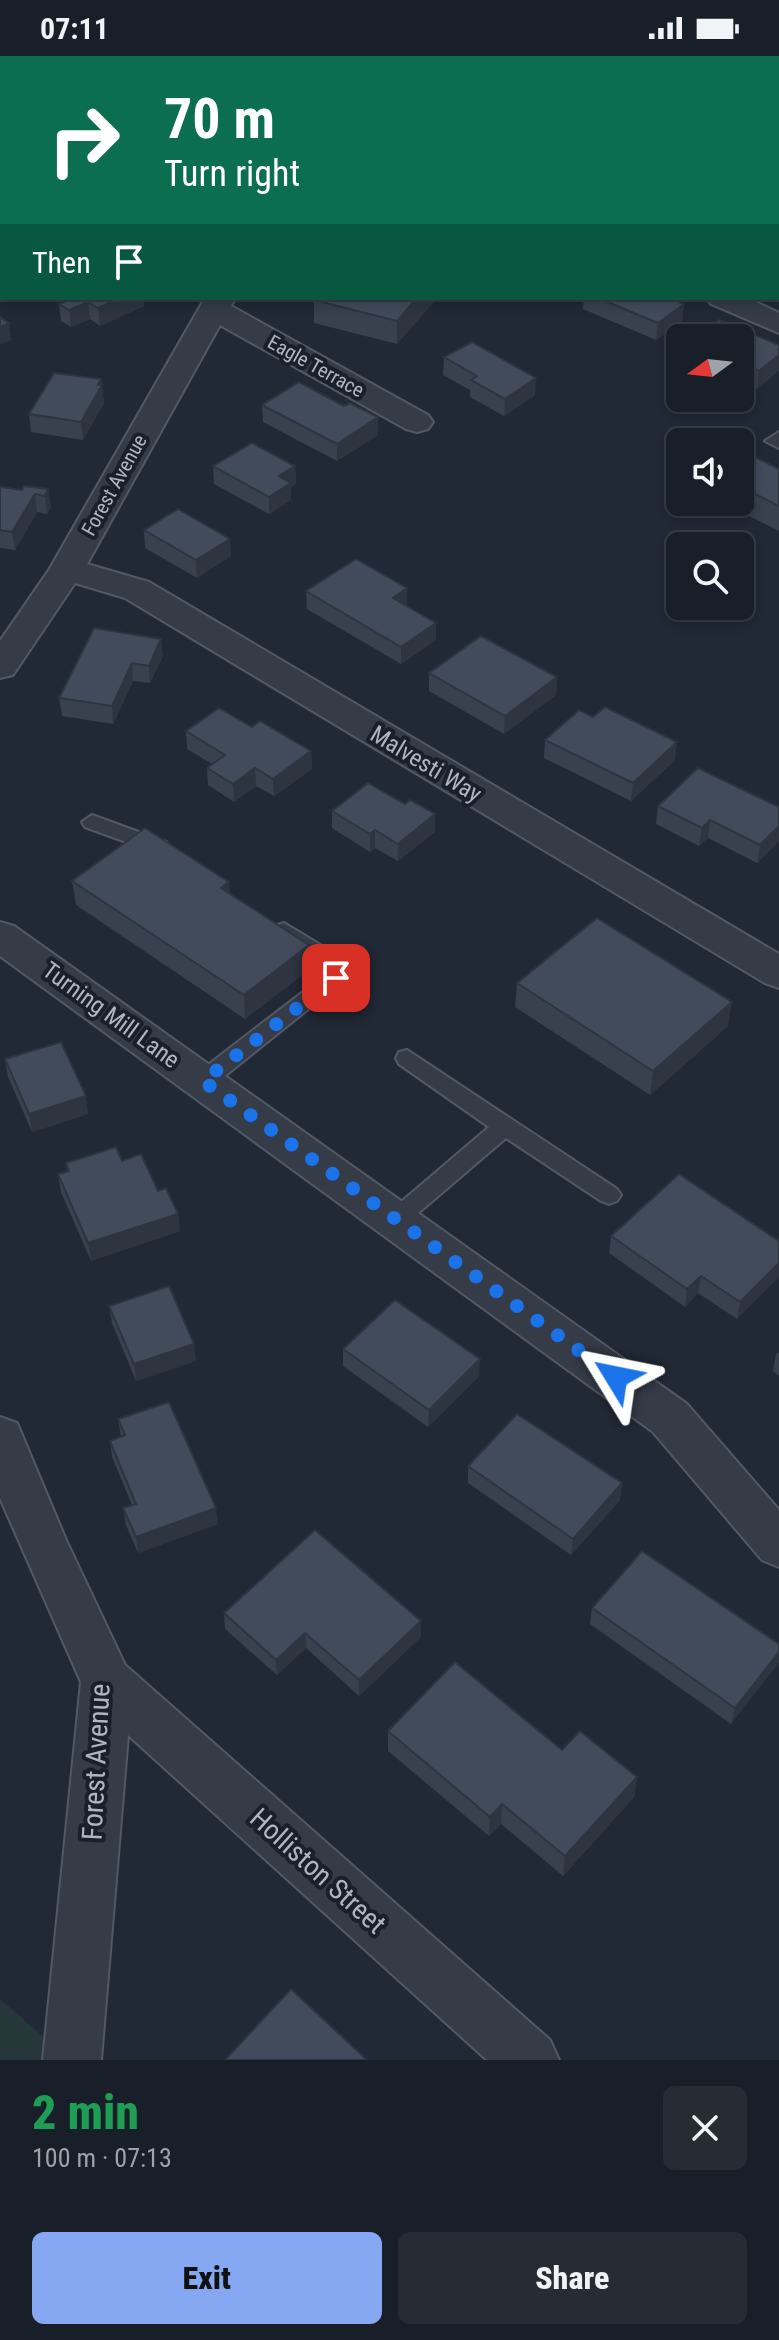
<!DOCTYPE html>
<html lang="en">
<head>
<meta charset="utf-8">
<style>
	:root { --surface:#191f28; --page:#262c34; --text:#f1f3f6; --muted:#9fa2a8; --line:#373d45; --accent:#86a7f1 }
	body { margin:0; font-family:"Roboto Condensed",sans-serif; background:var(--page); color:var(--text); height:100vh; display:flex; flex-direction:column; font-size:30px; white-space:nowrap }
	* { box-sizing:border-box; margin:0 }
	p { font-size:26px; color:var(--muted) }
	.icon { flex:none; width:44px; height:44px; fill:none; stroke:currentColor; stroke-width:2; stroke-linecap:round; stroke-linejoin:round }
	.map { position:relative; height:2004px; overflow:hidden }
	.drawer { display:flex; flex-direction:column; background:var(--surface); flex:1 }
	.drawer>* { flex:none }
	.top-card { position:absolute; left:0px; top:0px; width:780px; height:244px; box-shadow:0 4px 12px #0003,0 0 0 2px var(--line); background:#0b6e4f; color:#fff; overflow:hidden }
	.needle { width:52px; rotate:255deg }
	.controls { position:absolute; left:666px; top:268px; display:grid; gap:16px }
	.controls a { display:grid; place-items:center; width:88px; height:88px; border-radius:12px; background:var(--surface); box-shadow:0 4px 12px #0003,0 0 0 2px var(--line); font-size:40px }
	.pin { position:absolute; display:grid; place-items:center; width:68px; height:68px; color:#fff; margin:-34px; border-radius:16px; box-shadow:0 4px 12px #0006 }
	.me { position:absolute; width:88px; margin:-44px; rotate:305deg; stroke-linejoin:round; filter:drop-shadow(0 0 6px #0008) }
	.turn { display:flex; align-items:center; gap:28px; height:168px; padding:0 32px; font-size:36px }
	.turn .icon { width:104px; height:104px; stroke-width:2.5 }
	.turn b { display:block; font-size:56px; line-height:68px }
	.then { display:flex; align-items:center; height:76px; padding:0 32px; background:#0003; gap:16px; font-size:30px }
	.round { display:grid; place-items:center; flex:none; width:84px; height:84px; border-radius:12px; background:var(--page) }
	.head { display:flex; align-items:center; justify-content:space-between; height:136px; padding:0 32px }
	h1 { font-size:48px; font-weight:800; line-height:60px; color:#1e9e55 }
	.button { display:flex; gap:16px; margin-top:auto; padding:16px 32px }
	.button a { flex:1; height:92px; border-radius:12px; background:var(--accent); color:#111; font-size:32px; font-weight:800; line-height:92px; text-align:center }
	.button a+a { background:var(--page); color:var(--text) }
	.status { display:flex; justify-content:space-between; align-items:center; height:56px; padding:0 40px; background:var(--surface); direction:ltr }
	.status svg { height:22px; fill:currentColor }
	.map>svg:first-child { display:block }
</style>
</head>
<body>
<div class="status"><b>07:11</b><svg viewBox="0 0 49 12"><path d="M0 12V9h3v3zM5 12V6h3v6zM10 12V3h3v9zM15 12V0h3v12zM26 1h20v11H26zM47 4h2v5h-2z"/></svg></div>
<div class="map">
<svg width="779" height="2004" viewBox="0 0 779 2004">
	<rect width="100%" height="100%" fill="#212936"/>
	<path fill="#263739" d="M0 1943 70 2004H0Z"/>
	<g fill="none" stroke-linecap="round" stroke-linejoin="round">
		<g stroke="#525864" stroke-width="4">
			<g id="service">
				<path d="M779 376V392L765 385Z"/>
				<path d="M92 759 166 786 169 791 159 798 85 771 82 766Z"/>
				<path d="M284 867 340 901 347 922 211 1031 203 1033 195 1031 192 1025 195 1019 325 919 322 910 277 879 274 874 277 869Z"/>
				<path d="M407 994 617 1133 621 1139 617 1145 609 1148 601 1145 506 1082 403 1170 395 1173 387 1170 383 1164 387 1158 489 1071 399 1008 396 1002 399 996Z"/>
			</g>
		</g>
		<g stroke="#525864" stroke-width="4">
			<g id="minor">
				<path d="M181 0H210L211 2H182Z"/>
				<path d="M311 0H338L339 2H312Z"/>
				<path d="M2 116V134L0 135V117Z"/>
				<path d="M205 242H235L231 250 428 359 433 366 428 373 417 376 406 373 220 269 87 508 149 526 779 898V932L765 927 125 542 75 527 13 619 0 622V585L49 514Z"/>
				<path d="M707 242H747L779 257V277L711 248Z"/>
				<path d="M0 866 14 870 687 1348 779 1454V1511L762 1504 653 1376 0 900Z"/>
				<path d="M0 1361 17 1367 66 1484 125 1609 550 1984 559 2004H487L128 1679 101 2004H43L81 1626 0 1442Z"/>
			</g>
		</g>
		<use href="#service" fill="#353b47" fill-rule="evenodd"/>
		<use href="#minor" fill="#353b47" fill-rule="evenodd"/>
	</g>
	<g fill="#39404e">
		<path d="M2 50V87L0 86V51Z"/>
		<path d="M57 242H143L144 250 100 270 90 263 71 271 61 265 59 248 63 246Z"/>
		<path d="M437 242 397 288 314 267V244Z"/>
		<path d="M584 242H671L684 248 682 265 656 284 583 253Z"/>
		<path d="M740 282 779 289 757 333 740 325Z"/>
		<path d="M444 301 535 339 504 360 470 341V334L443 319Z"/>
		<path d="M101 323 104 347 83 384 31 376 29 358Z"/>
		<path d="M262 349 378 379 337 405 263 366Z"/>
		<path d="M740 394 779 413V475L721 446H740Z"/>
		<path d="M680 395V425L673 422 675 398Z"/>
		<path d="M213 410H295L296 428 291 431V444L269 458 214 428Z"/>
		<path d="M0 431 22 434 48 433 51 451 47 458 37 456 15 494 0 492Z"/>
		<path d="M144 474 230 483 231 500 197 522 145 492Z"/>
		<path d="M306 535 407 550 436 567V584L401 608 307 553Z"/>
		<path d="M94 572 163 600 150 627 133 625 113 668 62 660 59 642Z"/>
		<path d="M429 617 557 621 556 639 504 678 429 635Z"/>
		<path d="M593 661 675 704 631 745 544 702 545 684Z"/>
		<path d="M252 671 311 695 312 713 274 740 256 730 234 746 208 729 207 712 212 708 187 693 186 675Z"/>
		<path d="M658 750 779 751V785L757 807 708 782 699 790 656 768Z"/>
		<path d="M332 755 435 776 398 805 375 792 370 796 332 772Z"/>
		<path d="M72 825 309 889 310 913 245 963 76 849Z"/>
		<path d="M517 927 728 970 650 1039 515 951Z"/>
		<path d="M5 1003 88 1058 32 1076 8 1021Z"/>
		<path d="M122 1105 158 1135 178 1158 180 1175 91 1205 61 1136 58 1118 67 1115 66 1107Z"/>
		<path d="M611 1180 779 1185 737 1263 698 1237 685 1251 609 1197Z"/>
		<path d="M109 1250 196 1305 136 1325 112 1267Z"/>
		<path d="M343 1293 479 1320 428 1371 343 1310Z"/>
		<path d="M779 1296V1320L773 1315 776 1298Z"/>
		<path d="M118 1363 218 1468 138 1497 126 1469 123 1452 132 1449 112 1401 110 1385 121 1381Z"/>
		<path d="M468 1410 622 1427 620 1444 571 1499 468 1427Z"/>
		<path d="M592 1552 779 1588 731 1668 590 1568Z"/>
		<path d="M224 1557 421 1581 359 1640 306 1592 277 1619 225 1573Z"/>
		<path d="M388 1675 562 1694 637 1721 634 1741 563 1820 501 1768 489 1780 388 1695Z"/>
	</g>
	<g fill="#2e3440">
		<path d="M2 187V205L0 206V188Z"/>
		<path d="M121 242H143L144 250 100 270 98 252Z"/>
		<path d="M417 242H437L397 288V265Z"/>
		<path d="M88 246 90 263 71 271 69 254Z"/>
		<path d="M684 248 682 265 656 284 658 267Z"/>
		<path d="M9 267 11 284 0 289V271Z"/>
		<path d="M779 299V315L757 333 759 315Z"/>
		<path d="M536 322 535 339 504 360 505 343Z"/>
		<path d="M101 323 104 347 83 384 81 366Z"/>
		<path d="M378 361V379L337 405V388Z"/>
		<path d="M295 410 296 428 291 431V444L269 458V441L279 420Z"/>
		<path d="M48 433 51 451 47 458 45 440Z"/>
		<path d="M35 438 37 456 15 494 12 476Z"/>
		<path d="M230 483 231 500 197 522 196 504Z"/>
		<path d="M407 532V550L393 542Z"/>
		<path d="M436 567V584L401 608V591Z"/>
		<path d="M161 583 163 600 150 627 149 610Z"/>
		<path d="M132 607 133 625 113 668 112 650Z"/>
		<path d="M557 621 556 639 504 678 505 660Z"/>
		<path d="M677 686 675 704 631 745 633 727Z"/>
		<path d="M311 695 312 713 274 740 273 723Z"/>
		<path d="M255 712 256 730 234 746 233 728Z"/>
		<path d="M435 758V776L398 805V788Z"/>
		<path d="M710 764 708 782 699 790 702 772Z"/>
		<path d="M779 770V785L757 807 760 789Z"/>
		<path d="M375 774V792L370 796V778Z"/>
		<path d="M229 826 231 850 221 832Z"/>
		<path d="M309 889 310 913 245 963 244 939Z"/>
		<path d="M732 946 728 970 650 1039 653 1015Z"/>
		<path d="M86 1040 88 1058 32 1076 29 1058Z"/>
		<path d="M178 1158 180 1175 91 1205 88 1187Z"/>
		<path d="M779 1207V1221L737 1263 740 1246Z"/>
		<path d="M701 1220 698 1237 685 1251 687 1233Z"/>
		<path d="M194 1288 196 1305 136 1325 134 1308Z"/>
		<path d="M480 1303 479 1320 428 1371 429 1354Z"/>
		<path d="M622 1427 620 1444 571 1499 573 1483Z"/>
		<path d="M216 1452 218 1468 138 1497 136 1481Z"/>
		<path d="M421 1565V1581L359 1640V1624Z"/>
		<path d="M305 1577 306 1592 277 1619 276 1604Z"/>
		<path d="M779 1596V1607L731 1668 735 1652Z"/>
		<path d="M637 1721 634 1741 563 1820 565 1800Z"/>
		<path d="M502 1748 501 1768 489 1780 490 1761Z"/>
	</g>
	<g fill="#424b5b" stroke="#2e3440" stroke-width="2">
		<path d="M115 0H151L154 2H110Z"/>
		<path d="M440 0H465L470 2H436Z"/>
		<path d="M2 50V72L0 70V51Z"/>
		<path d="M0 152H2V187L0 188Z"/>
		<path d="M778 172H779L778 206Z"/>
		<path d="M73 242H121L98 252 88 246 69 254 59 248Z"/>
		<path d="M315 242H417L397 265 314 244Z"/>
		<path d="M598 242H671L684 248 658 267Z"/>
		<path d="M0 261 9 267 0 271Z"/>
		<path d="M719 264 779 289V299L759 315 740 307V282H695Z"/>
		<path d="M472 286 536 322 505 343 471 324 477 320 444 301Z"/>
		<path d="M54 317 101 323 98 329H102L81 366 29 358Z"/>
		<path d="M299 326 344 350 350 347 378 361 337 388 262 349Z"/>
		<path d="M706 377 724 386H693Z"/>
		<path d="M252 387 295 410 279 420 291 427 269 441 213 410Z"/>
		<path d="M740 394 779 413V450L740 430Z"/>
		<path d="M24 430 48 433 45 440 35 438 12 476 0 474V431L22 434Z"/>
		<path d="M178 453 230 483 196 504 144 474Z"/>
		<path d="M356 503 407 532 393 542 436 567 401 591 306 535Z"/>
		<path d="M94 572 161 583 149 610 132 607 112 650 59 642Z"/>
		<path d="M481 580 557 621 505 660 429 617Z"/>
		<path d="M605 651 677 686 633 727 545 684 579 654 593 661Z"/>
		<path d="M219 652 252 671 260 665 311 695 273 723 255 712 233 728 207 712 225 699 186 675Z"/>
		<path d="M698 712 779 751V770L760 789 710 764 702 772 658 750Z"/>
		<path d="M368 727 405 748 410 744 435 758 398 788 375 774 370 778 332 755Z"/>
		<path d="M145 772 229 826 221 832 309 889 244 939 72 825Z"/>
		<path d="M597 862 732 946 653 1015 517 927Z"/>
		<path d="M61 986 86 1040 29 1058 5 1003Z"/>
		<path d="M116 1091 122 1105 141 1098 158 1135 166 1132 178 1158 88 1187 58 1118 69 1115 66 1107Z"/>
		<path d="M679 1118 779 1185V1207L740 1246 701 1220 687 1233 611 1180Z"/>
		<path d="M169 1230 194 1288 134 1308 109 1250Z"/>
		<path d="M395 1244 480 1303 429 1354 343 1293Z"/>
		<path d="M169 1346 216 1452 136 1481 123 1452 136 1448 110 1385 125 1379 118 1363Z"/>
		<path d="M517 1358 622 1427 573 1483 468 1410Z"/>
		<path d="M315 1474 421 1565 359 1624 305 1577 276 1604 224 1557Z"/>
		<path d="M642 1495 779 1588V1596L735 1652 592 1552Z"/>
		<path d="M455 1606 562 1694 580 1675 637 1721 565 1800 502 1748 490 1761 388 1675Z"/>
		<path d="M291 1933 367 2004H225Z"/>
	</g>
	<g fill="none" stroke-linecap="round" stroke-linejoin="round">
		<path stroke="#1a73e8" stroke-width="14" stroke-dasharray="0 25.2" d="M336 922 203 1025 616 1321"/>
	</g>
	<g text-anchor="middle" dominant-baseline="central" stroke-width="8" stroke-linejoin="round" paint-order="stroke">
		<g font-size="20" fill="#afb5c3" stroke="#1a202b">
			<text transform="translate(316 310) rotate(29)">Eagle Terrace</text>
			<text transform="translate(114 429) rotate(-61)">Forest Avenue</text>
		</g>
		<g font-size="24" fill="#afb5c3" stroke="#1a202b">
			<text transform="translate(426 708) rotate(31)">Malvesti Way</text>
			<text transform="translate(111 959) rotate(36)">Turning Mill Lane</text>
		</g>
		<g font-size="28" fill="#afb5c3" stroke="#1a202b">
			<text transform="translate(96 1706) rotate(-87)">Forest Avenue</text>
			<text transform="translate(318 1815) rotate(42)">Holliston Street</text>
		</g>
	</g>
</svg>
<div class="controls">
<a><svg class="needle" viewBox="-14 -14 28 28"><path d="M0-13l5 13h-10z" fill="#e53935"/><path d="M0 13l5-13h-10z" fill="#9fa2a8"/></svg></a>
<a><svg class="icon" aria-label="sound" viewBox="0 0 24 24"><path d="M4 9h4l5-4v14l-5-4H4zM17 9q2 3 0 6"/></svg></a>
<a><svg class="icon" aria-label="search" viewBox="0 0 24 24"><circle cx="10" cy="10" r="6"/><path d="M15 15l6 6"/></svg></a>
</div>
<div class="pin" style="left:336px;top:922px;background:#d93025"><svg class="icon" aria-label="arrive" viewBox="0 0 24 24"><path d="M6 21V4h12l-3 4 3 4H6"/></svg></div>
<svg class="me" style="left:616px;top:1321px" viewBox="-20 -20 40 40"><path d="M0-17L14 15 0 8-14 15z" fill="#1a73e8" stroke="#fff" stroke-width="4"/></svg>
<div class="top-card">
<div class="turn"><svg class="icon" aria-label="right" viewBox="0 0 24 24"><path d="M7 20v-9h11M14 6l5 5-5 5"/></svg><div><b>70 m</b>Turn right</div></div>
<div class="then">Then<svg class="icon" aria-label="arrive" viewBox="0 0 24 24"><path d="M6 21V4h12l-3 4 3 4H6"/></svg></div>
</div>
</div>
<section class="drawer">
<div class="head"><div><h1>2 min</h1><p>100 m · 07:13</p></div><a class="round"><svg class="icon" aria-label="close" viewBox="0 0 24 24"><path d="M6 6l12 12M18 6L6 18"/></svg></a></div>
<div class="button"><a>Exit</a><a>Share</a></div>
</section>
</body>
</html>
